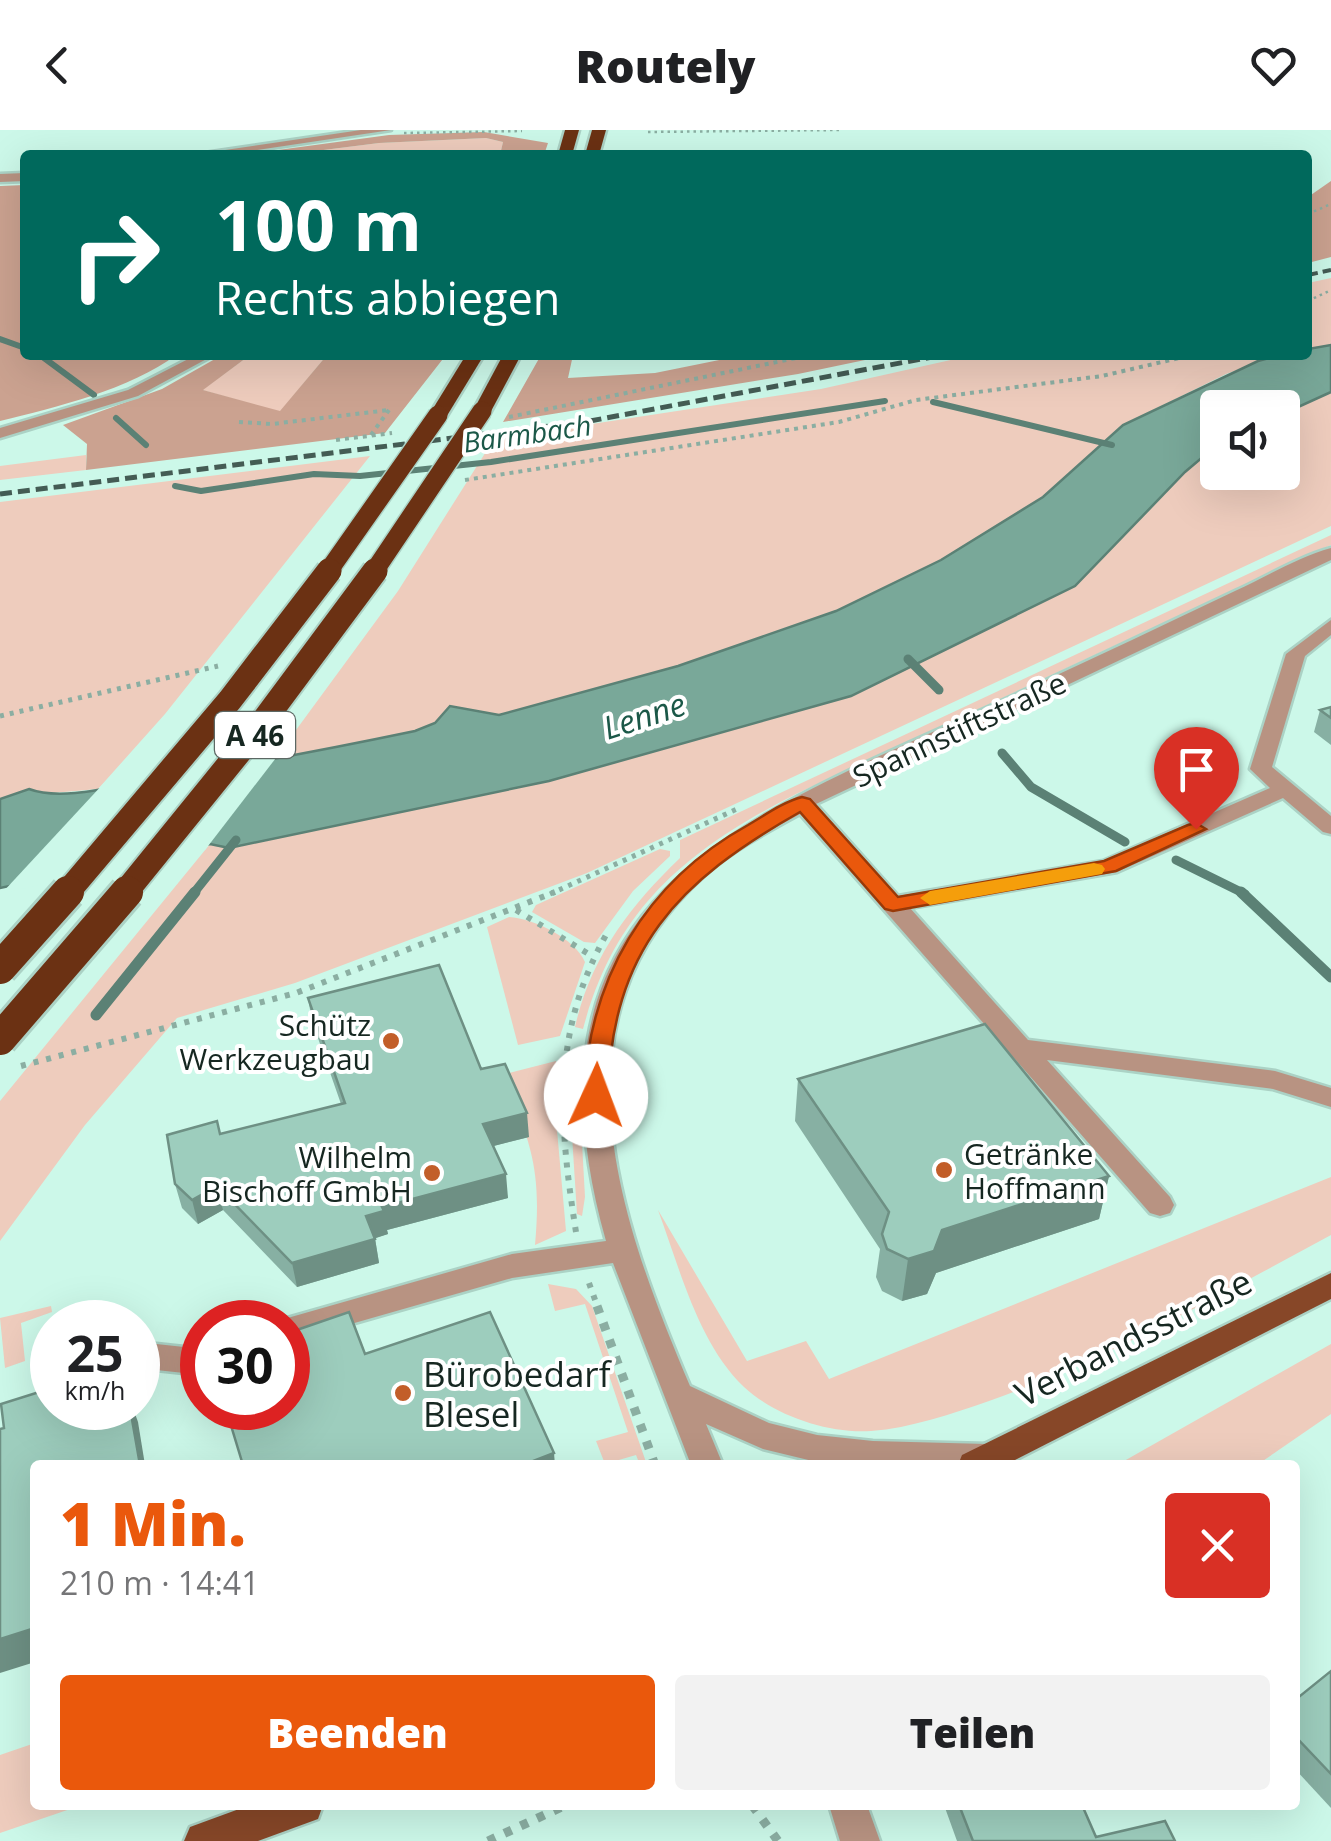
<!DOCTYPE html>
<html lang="de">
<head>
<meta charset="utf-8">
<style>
	:root { --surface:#fff; --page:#f2f2f2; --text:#202124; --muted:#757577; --accent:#ea580c }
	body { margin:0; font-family:"Open Sans",sans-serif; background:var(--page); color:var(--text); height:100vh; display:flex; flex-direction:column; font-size:38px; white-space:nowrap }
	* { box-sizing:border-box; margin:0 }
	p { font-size:32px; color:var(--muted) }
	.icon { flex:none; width:55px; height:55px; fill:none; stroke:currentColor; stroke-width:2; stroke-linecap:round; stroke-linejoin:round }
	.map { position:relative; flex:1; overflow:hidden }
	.details { position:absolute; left:30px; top:1330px; width:1270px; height:350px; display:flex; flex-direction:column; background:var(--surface); border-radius:10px; box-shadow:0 10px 40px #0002 }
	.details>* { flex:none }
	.top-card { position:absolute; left:20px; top:20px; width:1292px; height:210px; border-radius:10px; box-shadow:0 10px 40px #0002; background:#00695c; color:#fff; overflow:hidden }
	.fabs { position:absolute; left:1200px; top:260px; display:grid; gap:20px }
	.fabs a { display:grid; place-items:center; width:100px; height:100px; border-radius:10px; background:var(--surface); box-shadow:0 10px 40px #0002; font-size:50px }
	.speed { position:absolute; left:30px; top:1170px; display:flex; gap:20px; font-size:50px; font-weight:700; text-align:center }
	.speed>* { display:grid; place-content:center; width:130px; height:130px; border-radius:50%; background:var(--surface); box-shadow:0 10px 40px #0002; line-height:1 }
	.speed small { font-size:25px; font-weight:400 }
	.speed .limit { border:15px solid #d22; background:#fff; color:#111 }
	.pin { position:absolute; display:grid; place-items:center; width:85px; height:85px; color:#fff; margin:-102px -42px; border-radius:50% 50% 50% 0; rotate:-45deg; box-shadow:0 0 10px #0007 }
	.pin .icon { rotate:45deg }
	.me { position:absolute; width:110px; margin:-55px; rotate:2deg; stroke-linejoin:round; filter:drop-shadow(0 0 8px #0008) }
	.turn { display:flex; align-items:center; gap:35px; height:210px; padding:0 30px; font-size:45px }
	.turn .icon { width:130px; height:130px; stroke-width:2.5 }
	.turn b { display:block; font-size:70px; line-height:85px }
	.round { display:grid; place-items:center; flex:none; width:105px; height:105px; border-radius:10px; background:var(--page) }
	.overview { display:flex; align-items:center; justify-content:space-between; height:170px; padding:0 30px }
	h1 { font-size:60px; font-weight:800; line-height:75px; color:var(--accent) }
	.cta { display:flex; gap:20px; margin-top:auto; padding:20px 30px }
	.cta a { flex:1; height:115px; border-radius:10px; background:var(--accent); color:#fff; font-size:40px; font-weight:800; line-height:115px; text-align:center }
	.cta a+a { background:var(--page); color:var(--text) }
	header { display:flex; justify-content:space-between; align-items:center; height:130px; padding:0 30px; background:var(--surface); font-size:45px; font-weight:800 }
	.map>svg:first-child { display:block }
</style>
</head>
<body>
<header><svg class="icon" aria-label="back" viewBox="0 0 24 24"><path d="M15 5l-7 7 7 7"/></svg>Routely<svg class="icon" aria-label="heart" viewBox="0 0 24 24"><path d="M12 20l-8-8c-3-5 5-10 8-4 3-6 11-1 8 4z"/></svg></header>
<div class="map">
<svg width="1331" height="1711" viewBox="0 0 1331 1711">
	<rect width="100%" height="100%" fill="#ccf8e9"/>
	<g fill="#eeccbd">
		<path d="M486 8 503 12 500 25H284L379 13Z"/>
		<path d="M1331 148V215L1308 219V153Z"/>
		<path d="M250 225H327L280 282 202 260Z"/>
		<path d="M973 225H1280L1226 244 1123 295 1043 367 941 430 836 481 678 536 499 585 450 576 435 593 415 601 274 630 398 461 494 309 821 259Z"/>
		<path d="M1331 262V396L587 743 295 853 177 888 85 995 0 1111V971L210 714 230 718 549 651 851 566 1185 342 1217 315 1218 342H1282L1283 284Z"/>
		<path d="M86 325V340L0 350V336Z"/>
		<path d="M370 326 165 584 98 659 41 664 29 659 0 669V372Z"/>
		<path d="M1331 405V415L796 664C688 719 615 778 583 899L575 897C591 827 629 777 680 728V710Z"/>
		<path d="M660 719 670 721V726L633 761 595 813 584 812 532 782 536 775Z"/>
		<path d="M509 787C535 789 574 808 585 832L560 906 518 915 487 797Z"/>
		<path d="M556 931 557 1000 566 1101 535 1115C541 1049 534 1017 507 957L348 984Z"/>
		<path d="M578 941 585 1067 582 1086 577 1084 568 942Z"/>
		<path d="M1331 1047V1105C1219 1165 1109 1229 989 1271 951 1284 911 1298 871 1301 829 1304 775 1286 744 1257 698 1213 680 1139 658 1080L747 1231 806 1211 829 1249Z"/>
		<path d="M548 1154 576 1159 592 1176 647 1335H640L636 1325 605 1334 596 1311 628 1302 585 1174 555 1181Z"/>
		<path d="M51 1176 52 1182 21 1193 25 1231 5 1238 0 1188Z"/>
		<path d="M1331 1214V1284L1257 1335H1117Z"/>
		<path d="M35 1613V1675H82L0 1703V1625Z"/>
	</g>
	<g fill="#cba290">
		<path d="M484 2 548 13 544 25H500L503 12 486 8 379 13 284 25H241L389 5Z"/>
		<path d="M1331 51V127L1308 133V67Z"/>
		<path d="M25 55V225H176C131 259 54 278 0 291V56Z"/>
		<path d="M222 225H250L203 260 280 281 327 225H446L385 303 86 340 87 314 63 295 162 259Z"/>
		<path d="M541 225H573L568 248 655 243 744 225H889L798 244 503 292Z"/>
	</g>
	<path fill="#79a899" stroke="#5b8175" stroke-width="2.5" d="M1331 215V262L1283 284 1282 278H1218L1217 315 1185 342 1075 456 851 566 549 651 229 718 210 714 0 758V669L29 659C61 671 110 657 143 651 234 637 324 620 415 601L435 593 450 576 499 585 678 536 836 481 941 430 1043 367 1123 295 1258 231 1280 225H1308V219Z"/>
	<path fill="#ccf8e9" d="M279 624 205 720 2 763 104 653Z"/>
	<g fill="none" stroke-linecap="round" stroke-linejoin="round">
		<g stroke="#5b8175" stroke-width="6">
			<path d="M0 209 25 218"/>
			<path d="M40 225 94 265"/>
			<path d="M933 272 1112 315"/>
			<path d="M116 288 146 315"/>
			<path d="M175 356 201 361 314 344 360 346 491 332 885 271"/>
		</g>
		<g stroke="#5b8175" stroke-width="9">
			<path d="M908 529 939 560"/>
			<path d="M1002 623 1031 657 1125 712"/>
			<path d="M1176 730 1245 764"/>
			<path d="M193 764 236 710"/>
		</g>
		<g stroke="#5b8175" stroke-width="11">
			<path d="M1241 762 1331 847"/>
			<path d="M96 885 195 762"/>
		</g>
		<g stroke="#abd2c5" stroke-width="5">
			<g id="minor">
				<path d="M361 0H391L223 25H191Z"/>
				<path d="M25 43V51L0 52V44Z"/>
				<path d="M196 225H214L138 266 0 308V298L128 260Z"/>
				<path d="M1331 418V430L816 674 898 766 1103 731 1270 658 1250 639 1286 524 1331 490V505L1305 526 1272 637 1331 686V704L1323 702 1283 668 1117 742 910 778 1028 910 1275 941 1331 958V977L1273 959 1047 930 1170 1067 1174 1075 1170 1083 1160 1086 1150 1083 800 684C767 702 733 720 704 746 546 888 619 1089 690 1256L769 1293 817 1305 873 1311 986 1314 998 1318 1002 1328 999 1335H829L763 1319 706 1294 723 1335H691L613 1133 512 1148 288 1212V1192L277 1191 512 1124 606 1111C504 750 764 683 1029 558 1098 526 1166 494 1235 461 1266 447 1298 427 1331 418Z"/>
				<path d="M138 1212 184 1217 202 1212V1236L184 1243 138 1238Z"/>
				<path d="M829 1675H867L880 1711H840Z"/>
			</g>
		</g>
		<g stroke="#abd2c5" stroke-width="5">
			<g id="major">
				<path d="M1331 1143V1169L1005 1335H958L962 1325Z"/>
				<path d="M250 1675H323L318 1689 258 1711H184L190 1697Z"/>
			</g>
		</g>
		<g stroke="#abd2c5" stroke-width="5">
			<g id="highway">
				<path d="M565 0H579L572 25H558Z"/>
				<path d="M592 0H606L599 25H585Z"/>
				<path d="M466 225H484L445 289H431L429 285Z"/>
				<path d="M503 225H521L489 285H475L473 281Z"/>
			</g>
		</g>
		<g stroke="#8baea2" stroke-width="2.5" stroke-dasharray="2.5 4" stroke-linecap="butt">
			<path d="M648 2 839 0"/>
			<path d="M404 3 522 1"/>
			<path d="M1308 84 1331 74"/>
			<path d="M1308 171 1331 160"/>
		</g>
		<g stroke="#8baea2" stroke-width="4" stroke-dasharray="4 5" stroke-linecap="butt">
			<path d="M509 287 811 225"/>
			<path d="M239 292 272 294 389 280"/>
			<path d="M371 305 389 280"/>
			<path d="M336 310 392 303"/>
			<path d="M465 350 839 292 916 270 1102 246 1192 225"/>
		</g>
		<g stroke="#8baea2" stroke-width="5" stroke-dasharray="4 6" stroke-linecap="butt">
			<path d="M0 586 218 536"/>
			<path d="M550 764 737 679"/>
		</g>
		<g stroke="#8baea2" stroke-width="6" stroke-dasharray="5 8" stroke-linecap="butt">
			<path d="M516 780 592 826"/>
			<path d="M21 936 296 863 555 762"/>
			<path d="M576 1102C559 994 551 904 606 805"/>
			<path d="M589 1153 598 1178"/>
		</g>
		<g stroke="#8baea2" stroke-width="9" stroke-dasharray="8 10" stroke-linecap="butt">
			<path d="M597 1176 655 1335"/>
			<path d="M752 1675 778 1711"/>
			<path d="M488 1711 566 1675"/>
		</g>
		<use href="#minor" fill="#b89382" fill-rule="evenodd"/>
		<use href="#major" fill="#874728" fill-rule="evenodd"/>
		<use href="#highway" fill="#6b3113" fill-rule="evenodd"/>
		<path stroke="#445c54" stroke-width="4" stroke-dasharray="10 5" stroke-linecap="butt" d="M1308 145 1331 140"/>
		<path stroke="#445c54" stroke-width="5" stroke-dasharray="12 6" stroke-linecap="butt" d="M0 364 590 291 943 225"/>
		<g stroke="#abd2c5" stroke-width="22" stroke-linecap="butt">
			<g id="highway-bridge-far2">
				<path d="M327 443 438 285"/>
				<path d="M373 443 482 281"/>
			</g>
		</g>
		<g stroke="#abd2c5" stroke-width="29" stroke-linecap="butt">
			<g id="highway-bridge-far1">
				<path d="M66 764 230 570 329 441"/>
				<path d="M124 764 253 605 375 441"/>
			</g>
		</g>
		<g stroke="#abd2c5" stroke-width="38" stroke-linecap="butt">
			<g id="highway-bridge">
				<path d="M0 838 68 762"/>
				<path d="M0 909 127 762"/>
			</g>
		</g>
		<use href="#highway-bridge-far2" stroke="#6b3113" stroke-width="19"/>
		<use href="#highway-bridge-far1" stroke="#6b3113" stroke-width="25"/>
		<use href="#highway-bridge" stroke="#6b3113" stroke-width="32"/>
	</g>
	<g fill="#87b0a3">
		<path d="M1331 577V615L1314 602 1320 580Z"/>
		<path d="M308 868 481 939 529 1007 493 1016 508 1068 387 1100 388 1104 375 1108 379 1133 297 1157 223 1080 198 1094 182 1078 175 1054 221 1004 341 974 312 891Z"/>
		<path d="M798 949 1109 1046 1099 1089 936 1143 927 1164 902 1171 882 1161 876 1147 880 1119 795 991Z"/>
		<path d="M1331 1541V1678L1295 1639V1570Z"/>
		<path d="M944 1675H1082L1096 1707 1175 1711H957Z"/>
	</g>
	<g fill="#6e9084">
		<path d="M527 983 529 1007 486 1018 483 994Z"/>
		<path d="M506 1044 508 1068 387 1100 388 1104 370 1110 366 1086 382 1077Z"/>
		<path d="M1109 1046 1099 1089 936 1143 927 1164 902 1171 908 1129 942 1100Z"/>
		<path d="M217 1056 223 1080 198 1094 192 1070Z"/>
		<path d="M375 1109 379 1133 297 1157 292 1133Z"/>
		<path d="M130 1278H133L138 1292 145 1335H140Z"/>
		<path d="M554 1323 555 1335H523Z"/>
		<path d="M35 1498V1532L0 1543V1509Z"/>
	</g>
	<g fill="#9dcdbd" stroke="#6e9084" stroke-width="2.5">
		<path d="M1331 577V588L1320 580Z"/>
		<path d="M439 835 481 939 505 934 527 983 483 994 506 1044 382 1077 384 1081 366 1086 375 1109 292 1133 217 1056 192 1070 175 1054 167 1005 217 991 220 1004 345 973 308 868Z"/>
		<path d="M985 894 1109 1046 942 1100 934 1121 908 1129 887 1119 882 1104 889 1082 798 949Z"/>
		<path d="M349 1182 365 1224 490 1182 554 1323 523 1335H243L226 1279 231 1278H288V1203Z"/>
		<path d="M52 1258V1278H130L140 1335H35V1498L0 1509V1299L4 1298 1 1274Z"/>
		<path d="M1331 1541V1644L1295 1606V1570Z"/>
		<path d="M959 1675H1082L1096 1707 1165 1691 1175 1711H973Z"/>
	</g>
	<path fill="#ea580c" stroke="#983908" stroke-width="2.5" d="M802 667 810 669 898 767 1104 731 1188 695 1196 693 1206 699 1116 741 893 781 885 779 800 682C678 751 611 819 608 966L596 974 587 972 584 966C588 850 645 752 748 695 765 685 783 672 802 667Z"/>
	<path fill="#f59e0b" d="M1094 733 1102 735 1105 739 1102 744 930 775 920 768 930 761Z"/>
	<g fill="#c25e29" stroke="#fff" stroke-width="4">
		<circle cx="391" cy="911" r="10"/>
		<circle cx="944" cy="1040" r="10"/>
		<circle cx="432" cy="1043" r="10"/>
		<circle cx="403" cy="1263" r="10"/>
	</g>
	<g text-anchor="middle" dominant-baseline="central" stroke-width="8" stroke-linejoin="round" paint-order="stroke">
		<g font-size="28" font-style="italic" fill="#1b5848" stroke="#fff">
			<text transform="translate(527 303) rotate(-8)">Barmbach</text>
		</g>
		<rect fill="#fff" stroke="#5c6864" stroke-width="2.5" x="215" y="582" width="80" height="46" rx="8"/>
		<g font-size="28" font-weight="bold" fill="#162721">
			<text x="255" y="605">A 46</text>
		</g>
		<g font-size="30" fill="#162721" stroke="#fff">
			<text transform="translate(959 599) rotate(-25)">Spannstiftstraße</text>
		</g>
		<g font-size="30" fill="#162721" stroke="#fff" text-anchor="end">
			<text x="371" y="894">Schütz<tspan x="371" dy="34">Werkzeugbau</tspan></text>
			<text x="964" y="1023" text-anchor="start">Getränke<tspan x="964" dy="34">Hoffmann</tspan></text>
			<text x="412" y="1026">Wilhelm<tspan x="412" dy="34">Bischoff GmbH</tspan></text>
		</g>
		<g font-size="32" font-style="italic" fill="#1b5848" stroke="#fff">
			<text transform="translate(644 585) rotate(-18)">Lenne</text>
		</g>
		<g font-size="35" fill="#162721" stroke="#fff">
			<text transform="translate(1133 1207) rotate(-27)">Verbandsstraße</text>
		</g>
		<g font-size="35" fill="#162721" stroke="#fff" text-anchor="start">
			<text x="423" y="1243">Bürobedarf<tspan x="423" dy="40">Blesel</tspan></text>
		</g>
	</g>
</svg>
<div class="fabs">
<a><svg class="icon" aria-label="sound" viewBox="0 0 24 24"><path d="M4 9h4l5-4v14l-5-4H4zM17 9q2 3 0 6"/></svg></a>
</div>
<div class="speed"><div>25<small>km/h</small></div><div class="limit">30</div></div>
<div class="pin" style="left:1196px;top:699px;background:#d93025"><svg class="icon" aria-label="arrive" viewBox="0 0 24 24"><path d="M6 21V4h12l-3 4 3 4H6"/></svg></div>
<svg class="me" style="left:596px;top:966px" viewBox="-20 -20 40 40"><circle r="19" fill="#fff"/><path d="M0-13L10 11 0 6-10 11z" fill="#ea580c"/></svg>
<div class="top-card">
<div class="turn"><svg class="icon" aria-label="right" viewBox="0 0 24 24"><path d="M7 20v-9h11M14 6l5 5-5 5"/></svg><div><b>100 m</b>Rechts abbiegen</div></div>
</div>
<section class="details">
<div class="overview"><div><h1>1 Min.</h1><p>210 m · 14:41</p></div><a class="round" style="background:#d93025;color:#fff"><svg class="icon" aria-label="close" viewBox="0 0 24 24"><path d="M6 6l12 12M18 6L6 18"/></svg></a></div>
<div class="cta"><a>Beenden</a><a>Teilen</a></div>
</section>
</div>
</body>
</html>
